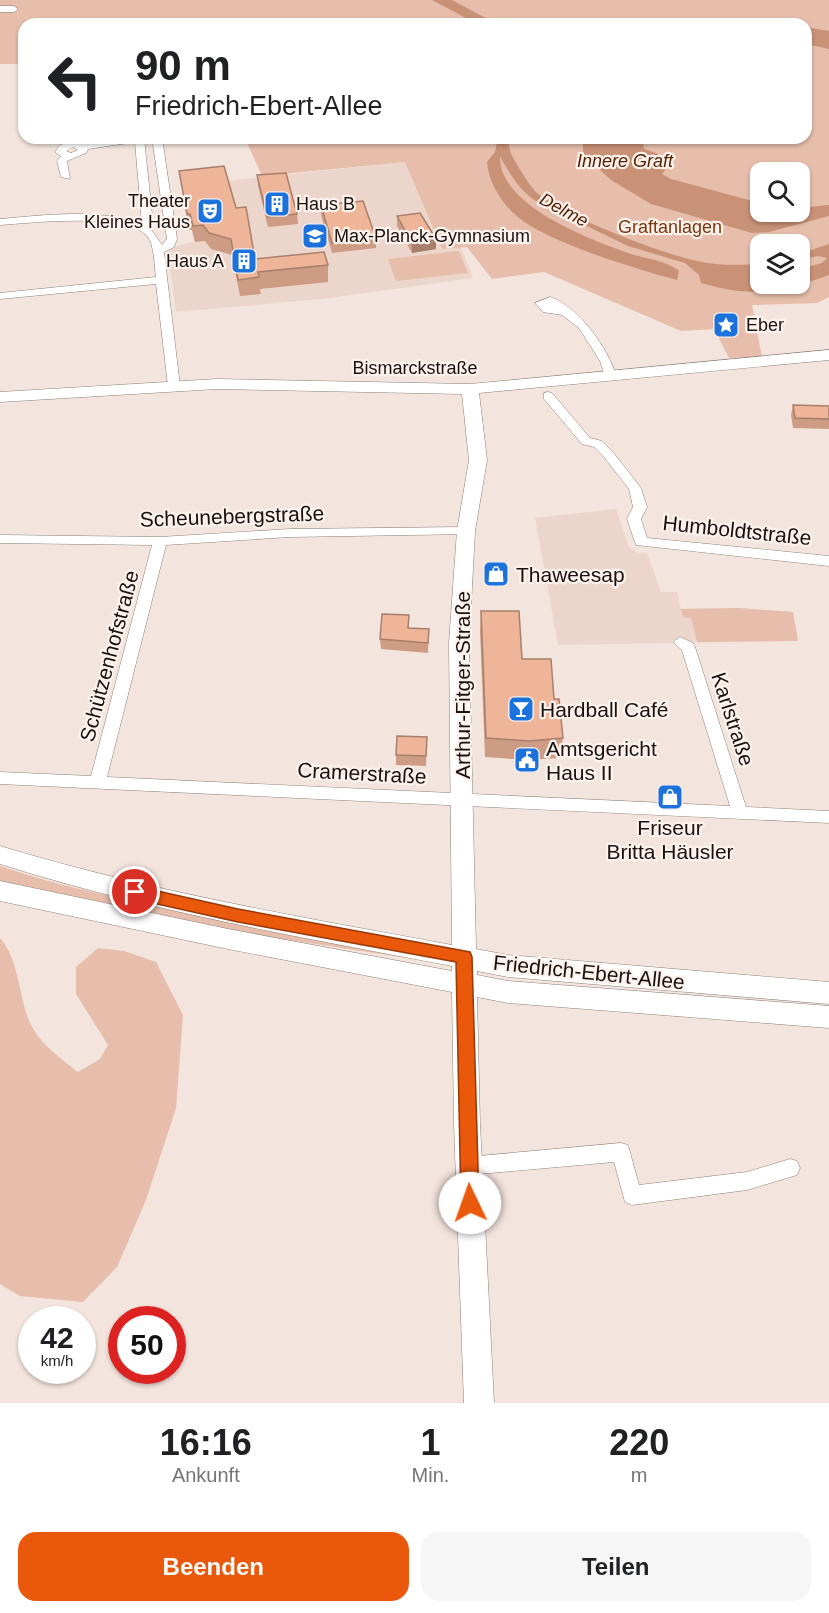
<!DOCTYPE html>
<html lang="de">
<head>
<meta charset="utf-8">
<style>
	:root { --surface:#fff; --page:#f6f6f6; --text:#202124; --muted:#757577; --accent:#ea580c }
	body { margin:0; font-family:Arial,sans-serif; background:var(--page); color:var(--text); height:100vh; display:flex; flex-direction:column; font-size:22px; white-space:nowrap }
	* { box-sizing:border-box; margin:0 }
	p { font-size:20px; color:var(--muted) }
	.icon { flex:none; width:33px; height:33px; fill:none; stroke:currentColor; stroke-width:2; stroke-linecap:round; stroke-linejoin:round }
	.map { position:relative; height:1403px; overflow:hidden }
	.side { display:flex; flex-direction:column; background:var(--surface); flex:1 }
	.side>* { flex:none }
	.hud { position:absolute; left:18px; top:18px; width:794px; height:126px; border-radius:18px; box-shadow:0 2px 4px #0004; background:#fff; color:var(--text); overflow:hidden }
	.controls { position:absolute; left:750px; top:162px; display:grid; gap:12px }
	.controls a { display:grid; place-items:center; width:60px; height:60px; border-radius:12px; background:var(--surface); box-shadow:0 2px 4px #0004; font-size:30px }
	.speed { position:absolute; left:18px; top:1306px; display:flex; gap:12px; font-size:30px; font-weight:700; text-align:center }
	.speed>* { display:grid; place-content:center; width:78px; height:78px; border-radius:50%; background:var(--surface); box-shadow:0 2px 4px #0004; line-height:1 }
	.speed small { font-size:15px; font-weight:400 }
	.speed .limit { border:9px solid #d22; background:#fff; color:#111 }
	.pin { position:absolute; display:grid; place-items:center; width:51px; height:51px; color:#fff; margin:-26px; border:3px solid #fff; border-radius:50%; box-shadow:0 2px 6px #0007 }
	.me { position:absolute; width:66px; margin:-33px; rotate:357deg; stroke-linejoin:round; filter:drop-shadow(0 0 4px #0008) }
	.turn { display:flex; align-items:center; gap:21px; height:126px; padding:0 18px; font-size:27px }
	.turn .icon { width:78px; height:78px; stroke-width:2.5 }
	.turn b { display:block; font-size:42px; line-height:51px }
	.eta { display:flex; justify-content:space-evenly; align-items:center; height:102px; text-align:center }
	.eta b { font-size:36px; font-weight:700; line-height:42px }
	.button { display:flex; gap:12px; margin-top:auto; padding:12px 18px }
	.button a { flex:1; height:69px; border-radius:18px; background:var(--accent); color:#fff; font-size:24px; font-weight:700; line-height:69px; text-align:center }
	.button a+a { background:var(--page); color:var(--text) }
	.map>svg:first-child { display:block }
</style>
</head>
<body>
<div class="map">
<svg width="829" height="1403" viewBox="0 0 829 1403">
	<rect width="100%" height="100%" fill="#f3e4dd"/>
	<g fill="#ecd6cc">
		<path d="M405 162 442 249 461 247 473 278 322 299 176 312 167 248 194 242 192 229 215 182Z"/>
		<path d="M616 509 629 547 638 553H647L661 592H677L681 609 738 608 793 612 798 641 558 645 535 518Z"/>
	</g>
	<g fill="#e6beab" fill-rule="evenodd">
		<path d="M0 0H829V297L817 303 752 305 762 357 729 358 714 329 681 331 544 272 492 279 467 247 442 249 405 162 262 176 245 138H806V24H24V64H0ZM760 172H800V212H760ZM760 244H800V284H760Z"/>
		<path d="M459 251 468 273 396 281 388 259Z"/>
		<path d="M738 608 793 612 798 641 697 642 691 618 683 617 681 609Z"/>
		<path d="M0 866C49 883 100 894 151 905 240 925 330 941 421 957L420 960 238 932 0 883Z"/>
		<path d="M0 938C19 960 18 992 28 1018 36 1041 59 1057 78 1072L100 1059 108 1045 76 994V967L98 948 124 951 156 962 183 1015 176 1108 146 1200 117 1267 83 1302 20 1296 0 1284Z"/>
	</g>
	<g fill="#c99176">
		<path d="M806 27 829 31V49L806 44Z"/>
		<path d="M498 138H509C507 146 512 156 516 163 522 172 527 182 534 190 557 214 663 254 697 261 717 266 740 265 760 264V284H800V269L822 263 827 258 818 256 800 260V254L829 244V275C778 293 754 298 701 283L699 275 685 263 628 246 537 202C517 188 512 176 500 157 499 206 591 240 631 254 647 259 665 260 679 271L677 280C636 269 565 247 529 225 507 212 489 187 487 162L495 152Z"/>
		<path d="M583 138H642L644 149C657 153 664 154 666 169L662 174 671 179 760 203V212H800V208L829 205V216L769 232 752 233 651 204 611 180 583 154Z"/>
	</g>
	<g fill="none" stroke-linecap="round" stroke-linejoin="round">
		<path fill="#c99176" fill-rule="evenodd" d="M432 0H452L497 24H477Z"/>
		<g stroke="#8d807a" stroke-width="1">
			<g id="minor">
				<path d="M0 6H14L18 9 14 12H0Z"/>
				<path d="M118 138H144L153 224 150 228 162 245 167 239 152 138H162L177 239 174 247 164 252 180 386 174 390 168 386 156 284 0 299V293L156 277C154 265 155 246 147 236 127 212 30 223 0 225V219C47 215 97 208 142 224L135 142 88 149 86 153 67 161 70 179 61 177 57 161 61 156 55 152 60 145 73 141 83 144ZM73 147 78 150 71 153 66 151Z"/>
				<path d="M550 297C578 306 609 349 616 376L614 379H606L600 361 579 328 562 315 543 312 535 303Z"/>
				<path d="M548 392 552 393 590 438 602 441 612 451 641 488 647 507 641 519 647 538 829 556V566L636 545 627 519 633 507 629 489 604 457 594 447 582 444 544 399V393Z"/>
				<path d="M466 527 471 528 473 531 471 534 290 537 166 545 107 777 730 806 682 650 673 642 680 637 693 643 695 647 746 807 829 811V823L0 784V772L91 776 152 545 0 543V535L160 537 290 529Z"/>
				<path d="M621 1143 628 1145 639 1185 747 1172 790 1159 797 1161 800 1168 797 1175 747 1190 632 1205 625 1202 614 1162 468 1175 461 1173 458 1166 461 1159 468 1157Z"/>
			</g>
		</g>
		<g stroke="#8d807a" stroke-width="1">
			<path id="secondary" d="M829 350V360L479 393 487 460 475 531 469 643 476 949 508 955 829 982V1004L508 977 477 971V975L508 981 829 1006V1028L508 1003 477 997 480 1124 494 1403H464L454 1124 452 992 228 949 0 901V881L228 929 452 971V966C300 937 148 911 0 864V846C148 891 300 917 452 945L449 643 457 531 469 460 462 394 217 389 0 402V392L217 379 470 384Z"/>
		</g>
		<use href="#minor" fill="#fff" fill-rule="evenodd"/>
		<use href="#secondary" fill="#fff" fill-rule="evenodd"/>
	</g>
	<g fill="#ce9c84">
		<path d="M179 171 236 208 255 259 328 265V282L260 289 261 294 240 296 232 255 211 249 205 241 195 242 192 230H189Z"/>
		<path d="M257 175 297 214 298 224 268 227 258 185Z"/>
		<path d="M321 205 376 238V248L332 253 321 215Z"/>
		<path d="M397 216 436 249 412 253 397 226Z"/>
		<path d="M793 405 829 406V429L793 428 791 415Z"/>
		<path d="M481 611 554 699 563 738 560 758 527 760 485 757 480 631Z"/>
		<path d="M409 628 429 629 428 653 381 649 380 639Z"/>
		<path d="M427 737 426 766 396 765V755Z"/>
	</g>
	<path fill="#a77f6b" d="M436 239V249L412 253V243Z"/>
	<g fill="#efb599" stroke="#a77f6b" stroke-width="1.5">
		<path d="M224 166 236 208 246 207 255 259 324 252 328 265 258 272 259 277 238 280 231 239 209 233 203 225 193 226 190 214H187L179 171Z"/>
		<path d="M286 173 297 214 267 217 257 175Z"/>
		<path d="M363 201 376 238 332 243 321 205Z"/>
		<path d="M420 213 436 239 412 243 397 216Z"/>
		<path d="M793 405 829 406V419L795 418Z"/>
		<path d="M481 611H519L522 659H551L554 699H559L563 738 529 741 486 738Z"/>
		<path d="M382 614 409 615 408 628 429 629 428 643 380 639Z"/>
		<path d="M397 736 427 737 426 756 396 755Z"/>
	</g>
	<path fill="#ea580c" stroke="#983908" stroke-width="1.5" d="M135 886 238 909 470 952 472 957 479 1203 476 1210 470 1212 464 1210 461 1203 456 962 238 922 135 899 127 892Z"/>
	<defs>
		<g id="building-square" transform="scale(1.35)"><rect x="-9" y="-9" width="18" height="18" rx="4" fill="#1c72dc" stroke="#fef2ed"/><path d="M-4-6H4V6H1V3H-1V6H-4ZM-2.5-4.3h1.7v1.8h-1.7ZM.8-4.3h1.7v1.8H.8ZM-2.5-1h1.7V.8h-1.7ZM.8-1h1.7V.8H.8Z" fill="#fff"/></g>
		<g id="theatre-square" transform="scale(1.35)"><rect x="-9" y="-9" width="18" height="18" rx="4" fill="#1c72dc" stroke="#fef2ed"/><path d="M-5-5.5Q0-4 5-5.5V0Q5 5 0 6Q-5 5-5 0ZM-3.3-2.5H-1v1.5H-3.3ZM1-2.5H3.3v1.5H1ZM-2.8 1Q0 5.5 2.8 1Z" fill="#fff"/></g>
		<g id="school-square" transform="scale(1.35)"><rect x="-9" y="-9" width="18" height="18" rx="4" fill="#1c72dc" stroke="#fef2ed"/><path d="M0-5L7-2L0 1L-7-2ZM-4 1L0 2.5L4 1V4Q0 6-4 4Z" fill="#fff"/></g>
		<g id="sight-square" transform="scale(1.35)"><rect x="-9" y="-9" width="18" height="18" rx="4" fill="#1c72dc" stroke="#fef2ed"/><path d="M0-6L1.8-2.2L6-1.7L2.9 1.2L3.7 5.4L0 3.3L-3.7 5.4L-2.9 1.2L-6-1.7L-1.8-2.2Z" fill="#fff"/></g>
		<g id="shop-square" transform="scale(1.35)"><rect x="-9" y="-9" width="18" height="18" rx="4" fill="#1c72dc" stroke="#fef2ed"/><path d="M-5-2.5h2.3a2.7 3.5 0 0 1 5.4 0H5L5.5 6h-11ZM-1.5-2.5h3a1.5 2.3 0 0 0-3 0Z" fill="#fff"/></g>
		<g id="bar-square" transform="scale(1.35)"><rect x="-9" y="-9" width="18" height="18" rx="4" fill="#1c72dc" stroke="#fef2ed"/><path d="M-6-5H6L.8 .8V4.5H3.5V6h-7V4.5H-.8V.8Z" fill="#fff"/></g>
		<g id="civic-square" transform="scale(1.35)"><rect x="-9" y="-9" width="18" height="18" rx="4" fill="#1c72dc" stroke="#fef2ed"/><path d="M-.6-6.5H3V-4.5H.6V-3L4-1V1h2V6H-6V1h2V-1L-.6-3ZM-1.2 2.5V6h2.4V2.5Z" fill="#fff"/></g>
	</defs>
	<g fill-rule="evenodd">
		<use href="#building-square" x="277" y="204"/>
		<use href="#theatre-square" x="210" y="211"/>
		<use href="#school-square" x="315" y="236"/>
		<use href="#building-square" x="244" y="261"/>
		<use href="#sight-square" x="726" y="325"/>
		<use href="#shop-square" x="496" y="574"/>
		<use href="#bar-square" x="521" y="709"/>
		<use href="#civic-square" x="527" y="760"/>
		<use href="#shop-square" x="670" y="797"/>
	</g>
	<g text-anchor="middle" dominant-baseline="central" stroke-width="4.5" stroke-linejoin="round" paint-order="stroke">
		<g font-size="18" font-style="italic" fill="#542102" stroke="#fef2ed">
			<text x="625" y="161">Innere Graft</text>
			<text transform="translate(564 210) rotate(28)">Delme</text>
		</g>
		<g font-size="18" fill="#171210" stroke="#fef2ed" text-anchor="start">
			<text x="190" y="201" text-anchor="end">Theater<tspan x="190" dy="21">Kleines Haus</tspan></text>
			<text x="296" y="204">Haus B</text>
			<text x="334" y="236">Max-Planck-Gymnasium</text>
			<text x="224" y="261" text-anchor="end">Haus A</text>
			<text x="746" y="325">Eber</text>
		</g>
		<g font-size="18" fill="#7b360d" stroke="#fef2ed">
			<text x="670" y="227">Graftanlagen</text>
		</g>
		<g font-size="18" fill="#171210" stroke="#fef2ed">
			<text x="415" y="368">Bismarckstraße</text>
		</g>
		<g font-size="21" fill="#171210" stroke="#fef2ed">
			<text transform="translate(232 516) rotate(-2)">Scheunebergstraße</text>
			<text transform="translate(737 530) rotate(6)">Humboldtstraße</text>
			<text transform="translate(109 656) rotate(-75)">Schützenhofstraße</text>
			<text transform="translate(462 685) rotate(-90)">Arthur-Fitger-Straße</text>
			<text transform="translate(733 719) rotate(72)">Karlstraße</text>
			<text transform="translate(362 773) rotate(3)">Cramerstraße</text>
			<text transform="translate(589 972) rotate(6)">Friedrich-Ebert-Allee</text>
		</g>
		<g font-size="21" fill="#171210" stroke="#fef2ed" text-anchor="start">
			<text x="516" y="574">Thaweesap</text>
			<text x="540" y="709">Hardball Café</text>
			<text x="546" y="748">Amtsgericht<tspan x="546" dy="24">Haus II</tspan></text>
			<text x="670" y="827" text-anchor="middle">Friseur<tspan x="670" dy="24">Britta Häusler</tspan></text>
		</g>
	</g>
</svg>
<div class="controls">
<a><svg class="icon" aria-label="search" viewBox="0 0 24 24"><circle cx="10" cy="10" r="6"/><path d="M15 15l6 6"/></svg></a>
<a><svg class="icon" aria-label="layers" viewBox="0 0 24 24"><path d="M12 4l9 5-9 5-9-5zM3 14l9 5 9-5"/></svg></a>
</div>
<div class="speed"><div>42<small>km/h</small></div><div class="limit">50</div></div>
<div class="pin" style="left:135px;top:892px;background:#d93025"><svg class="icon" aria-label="arrive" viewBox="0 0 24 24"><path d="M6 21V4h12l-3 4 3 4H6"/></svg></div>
<svg class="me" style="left:470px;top:1203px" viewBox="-20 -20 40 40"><circle r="19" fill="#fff"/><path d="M0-13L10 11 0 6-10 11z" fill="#ea580c"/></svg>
<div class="hud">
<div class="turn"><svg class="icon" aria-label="left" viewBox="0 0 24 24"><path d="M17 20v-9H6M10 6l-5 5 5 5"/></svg><div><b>90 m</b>Friedrich-Ebert-Allee</div></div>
</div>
</div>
<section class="side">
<div class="eta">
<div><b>16:16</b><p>Ankunft</p></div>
<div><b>1</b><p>Min.</p></div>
<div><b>220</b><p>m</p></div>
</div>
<div class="button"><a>Beenden</a><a>Teilen</a></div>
</section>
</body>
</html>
